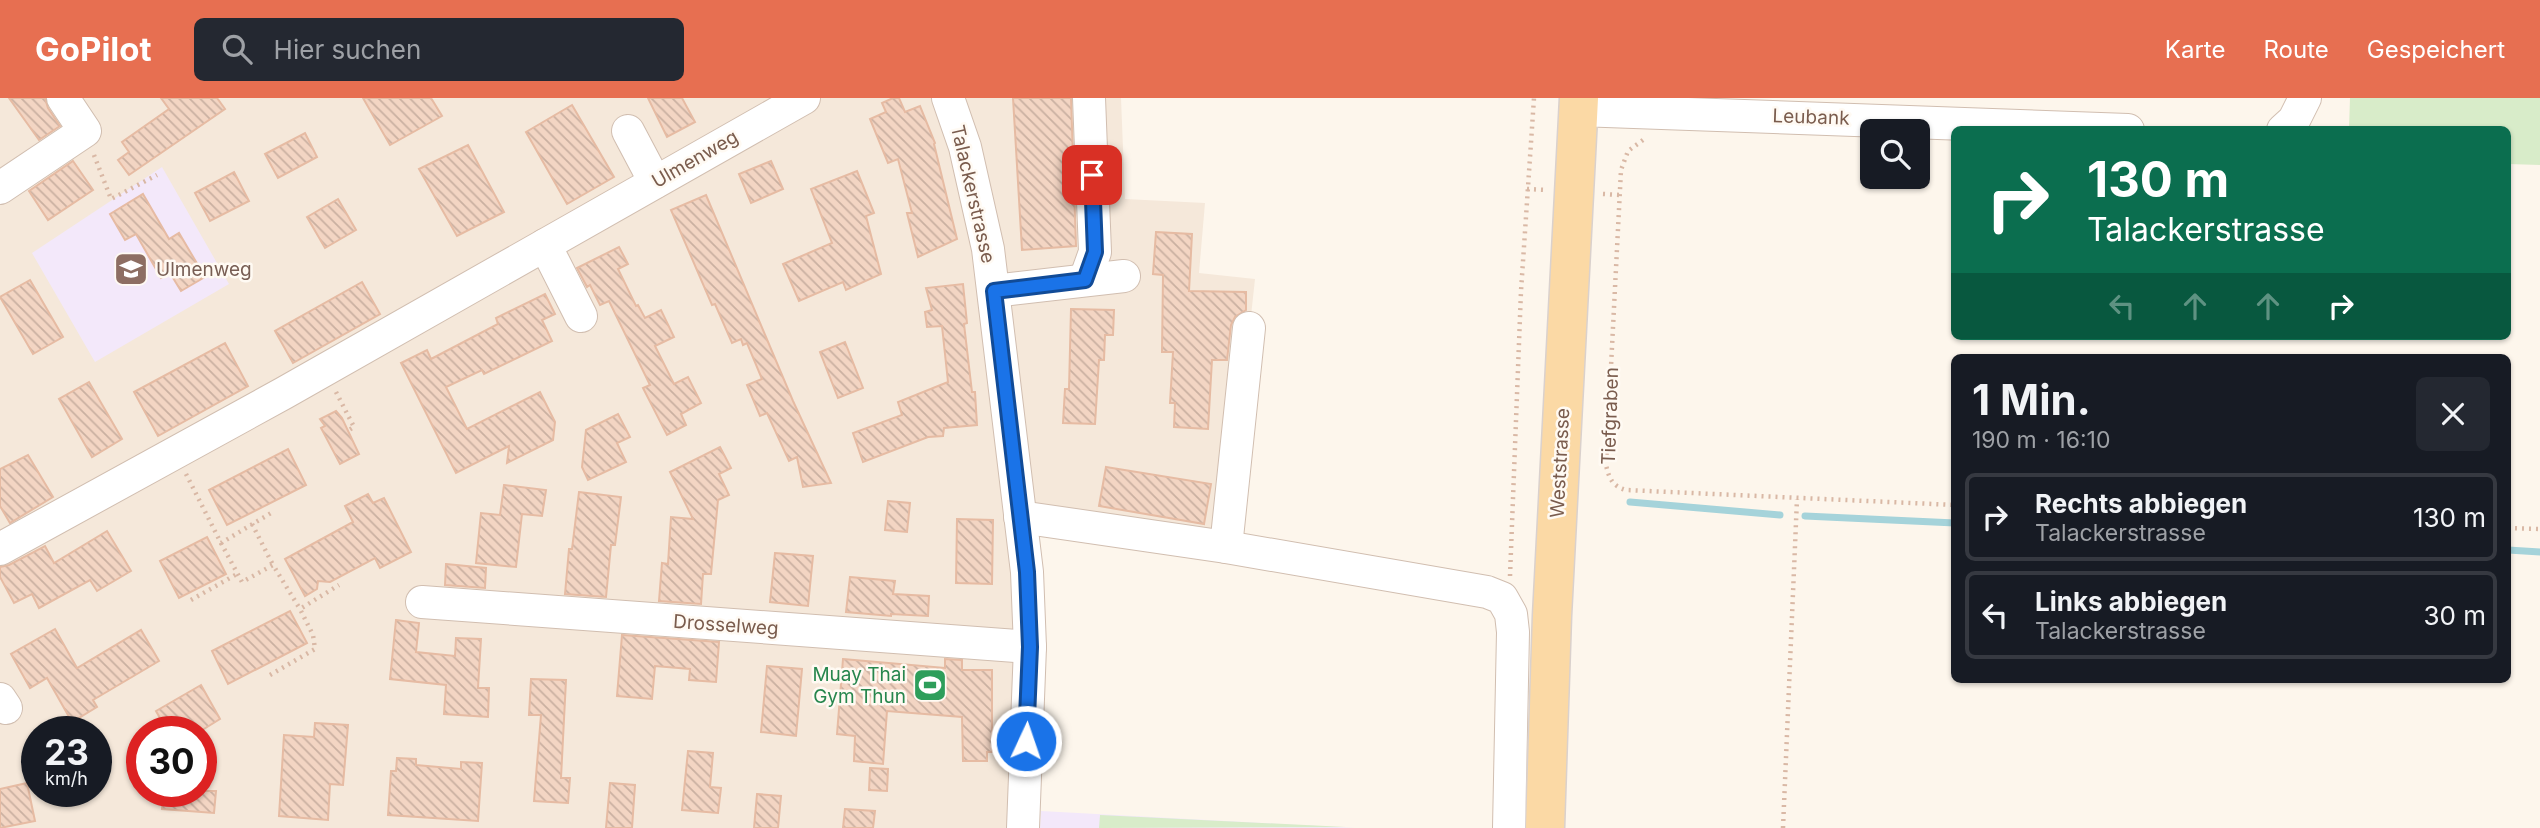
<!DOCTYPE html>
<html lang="de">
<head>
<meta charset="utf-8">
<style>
	:root { --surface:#171b24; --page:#242831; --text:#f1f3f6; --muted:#9ea1a6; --line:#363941; --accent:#e76f51 }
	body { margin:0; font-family:Inter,sans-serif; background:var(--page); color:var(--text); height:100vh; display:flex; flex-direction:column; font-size:26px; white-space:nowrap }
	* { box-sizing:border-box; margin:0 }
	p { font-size:23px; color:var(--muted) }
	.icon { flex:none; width:38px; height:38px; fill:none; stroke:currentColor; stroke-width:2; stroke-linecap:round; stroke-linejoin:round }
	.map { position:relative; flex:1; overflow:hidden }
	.sheet { position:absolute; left:1951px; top:256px; width:560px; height:329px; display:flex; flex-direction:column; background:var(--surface); border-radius:10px; box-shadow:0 2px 5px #0004 }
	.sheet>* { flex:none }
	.guide { position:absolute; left:1951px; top:28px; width:560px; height:214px; border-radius:10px; box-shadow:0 2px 5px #0004; background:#0b6e4f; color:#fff; overflow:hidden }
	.fabs { position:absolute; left:1860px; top:21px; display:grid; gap:14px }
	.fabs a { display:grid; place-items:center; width:70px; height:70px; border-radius:10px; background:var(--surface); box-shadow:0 2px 5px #0004; font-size:35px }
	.speed { position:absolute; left:21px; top:618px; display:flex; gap:14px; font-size:35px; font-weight:700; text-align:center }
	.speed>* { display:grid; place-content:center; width:91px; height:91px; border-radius:50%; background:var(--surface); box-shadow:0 2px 5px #0004; line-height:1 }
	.speed small { font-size:18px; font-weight:400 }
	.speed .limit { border:10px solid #d22; background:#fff; color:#111 }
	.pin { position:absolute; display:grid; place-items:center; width:60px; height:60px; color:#fff; margin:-30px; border-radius:14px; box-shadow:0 4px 10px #0006 }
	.me { position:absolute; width:77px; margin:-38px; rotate:3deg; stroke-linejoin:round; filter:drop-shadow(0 0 5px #0008) }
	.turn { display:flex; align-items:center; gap:24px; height:147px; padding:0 21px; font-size:32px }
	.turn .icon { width:91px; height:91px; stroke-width:2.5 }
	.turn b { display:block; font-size:49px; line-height:60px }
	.lanes { display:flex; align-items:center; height:66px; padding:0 21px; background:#0003; justify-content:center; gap:35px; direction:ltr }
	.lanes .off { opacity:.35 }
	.round { display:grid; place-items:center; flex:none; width:74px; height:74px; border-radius:10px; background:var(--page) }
	.headline { display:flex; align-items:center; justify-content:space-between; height:119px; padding:0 21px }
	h1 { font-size:42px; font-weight:700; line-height:52px }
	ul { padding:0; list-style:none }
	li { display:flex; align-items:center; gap:21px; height:88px; margin:0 14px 10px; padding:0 7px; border:4px solid var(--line); border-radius:10px }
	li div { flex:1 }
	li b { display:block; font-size:26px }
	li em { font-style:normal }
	header { display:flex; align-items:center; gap:42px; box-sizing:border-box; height:98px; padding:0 35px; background:var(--accent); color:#fff }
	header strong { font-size:33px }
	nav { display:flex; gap:38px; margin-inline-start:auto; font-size:24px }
	.search { width:490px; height:63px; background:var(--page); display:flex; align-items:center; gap:18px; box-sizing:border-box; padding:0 24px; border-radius:10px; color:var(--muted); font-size:26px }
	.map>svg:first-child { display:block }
</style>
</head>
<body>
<header>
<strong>GoPilot</strong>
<div class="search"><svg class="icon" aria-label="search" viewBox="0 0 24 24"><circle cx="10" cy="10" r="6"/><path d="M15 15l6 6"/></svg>Hier suchen</div>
<nav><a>Karte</a><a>Route</a><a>Gespeichert</a></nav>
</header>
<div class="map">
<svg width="2540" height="730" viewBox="0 0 2540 730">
	<defs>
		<pattern id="building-back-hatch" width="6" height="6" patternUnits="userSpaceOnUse" patternTransform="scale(1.75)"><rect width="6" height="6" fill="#f3d5c3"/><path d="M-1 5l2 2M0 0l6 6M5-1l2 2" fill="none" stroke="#cab0a1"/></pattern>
	</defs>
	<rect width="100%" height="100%" fill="#fdf6ec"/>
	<path fill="#f5e8da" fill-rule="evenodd" d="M0 0H1121L1125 101 1205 105 1199 175 1255 181 1226 449 1021 420 1023 730H0ZM37 634H96V693H37ZM142 634H201V693H142Z"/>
	<g fill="#f3e8fa">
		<path d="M162 69 229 186 95 264 32 155Z"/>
		<path d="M1041 713 1355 730H1040Z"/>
	</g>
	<g fill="#d8ecc9">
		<path d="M2350 0H2540V67L2508 66V32L2349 31Z"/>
		<path d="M1100 717 1346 729 1099 730Z"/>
	</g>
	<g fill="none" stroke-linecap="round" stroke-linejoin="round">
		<g stroke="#a5d3da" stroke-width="7">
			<path d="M1630 404 1780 417"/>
			<path d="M1805 418 1955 425"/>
			<path d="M2508 452 2540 454"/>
		</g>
	</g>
	<g fill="url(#building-back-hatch)" stroke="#e6bba3" stroke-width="2">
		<path d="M9 0H45L48 10 60 28 39 42Z"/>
		<path d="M161 0H217L225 11 129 77 118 62 129 54 122 44 169 11Z"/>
		<path d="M363 0H431L442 18 390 47Z"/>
		<path d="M648 0H682L695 24 667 39Z"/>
		<path d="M893 0H899L905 14 920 8 935 45 934 46 957 141 918 159 907 115H912L898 61 888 65 870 21 886 14 882 5Z"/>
		<path d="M1013 0H1071L1076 148 1022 152Z"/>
		<path d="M572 7 614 79 567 106 526 34Z"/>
		<path d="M305 35 317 59 278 80 265 56Z"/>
		<path d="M468 47 504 114 457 138 419 71Z"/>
		<path d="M73 63 93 92 48 122 29 93Z"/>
		<path d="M771 63 783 91 751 105 739 76Z"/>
		<path d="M857 73 874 115 866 118 881 176 846 192 843 184 799 203 783 166 832 145 811 91Z"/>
		<path d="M234 74 249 103 210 123 195 95Z"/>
		<path d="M143 96 169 141 179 135 205 179 181 193 170 175 161 180 136 136 125 142 110 116Z"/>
		<path d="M706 97 793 303 831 385 803 389 797 359 789 363 767 315 760 318 747 287 762 281 747 245 743 247 741 241 732 245 715 206 712 207 671 112Z"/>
		<path d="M338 101 356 132 325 150 307 119Z"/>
		<path d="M1156 134 1192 136 1189 193 1246 194V212L1235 219 1231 227 1227 262H1212L1208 331 1174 329 1175 305H1170L1173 254H1162L1163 177 1153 176Z"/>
		<path d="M619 149 628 166 618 171 636 208 638 207 645 220 661 212 674 239 655 248 674 286 688 279 701 305 681 316 686 327 667 337 643 290 650 287 609 203 600 207 590 187 587 189 577 170Z"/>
		<path d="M30 182 63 239 33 256 0 199Z"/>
		<path d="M362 184 380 216 293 265 275 233Z"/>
		<path d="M963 186 967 225 964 226 972 294H975L977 327 944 330 943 338 928 339 863 364 853 335 902 317 898 304 948 284 942 228 927 229 925 214 932 212 926 190Z"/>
		<path d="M545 196 555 216 542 222 552 243 484 276 482 272 446 289 467 331 540 294 555 324 553 342 507 365 509 348 456 375 401 265 427 252 431 261 498 226 496 220Z"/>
		<path d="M1071 211 1114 212 1113 237H1105L1104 262H1099L1095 326 1063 325 1065 291H1069Z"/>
		<path d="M845 244 863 290 838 300 820 254Z"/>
		<path d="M225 245 248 288 158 338 134 294Z"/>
		<path d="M89 284 122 341 92 359 59 301Z"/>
		<path d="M336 313 342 320 359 356 340 366 321 330 325 328 320 321Z"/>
		<path d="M618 316 630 339 617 345 626 364 588 382 582 369 586 332Z"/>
		<path d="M720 349 731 370 719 376 729 397 718 402 711 476H703L701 506 659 503 662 465 668 466 671 419 693 421 670 374Z"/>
		<path d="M288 351 306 387 227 427 209 392Z"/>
		<path d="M28 357 53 399 10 425 0 408V371Z"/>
		<path d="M1106 369 1211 386 1204 426 1099 408Z"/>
		<path d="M504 387 546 392 542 418 522 416 516 469 476 465 481 415 500 417Z"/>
		<path d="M579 394 621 399 615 447H611L606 499 565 496 569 451H572Z"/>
		<path d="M368 396 373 405 384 400 411 454 380 470 375 460 330 484 318 483 317 491 305 498 285 461 353 424 345 408Z"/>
		<path d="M888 403 910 405 907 434 885 432Z"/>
		<path d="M957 421 993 422 992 486 956 485Z"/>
		<path d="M107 433 131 473 97 493 90 482 39 510 32 496 14 505 0 479V469L9 467 45 448 54 465Z"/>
		<path d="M207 439 226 476 179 500 160 463Z"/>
		<path d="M775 455 813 458 808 508 770 504Z"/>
		<path d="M446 466 486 470 485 490 445 487Z"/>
		<path d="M850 479 895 483 893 496 929 498 928 518 891 516V518L846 514Z"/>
		<path d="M290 513 307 545 228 586 212 553Z"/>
		<path d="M396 522 419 525 416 554 455 558 456 540 481 541 478 590H489L488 619 444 616 446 587 390 581Z"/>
		<path d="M55 531 77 570 141 532 159 563 93 602 97 609 72 624 47 580 30 590 11 556Z"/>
		<path d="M622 537 719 544 716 584 689 582 690 571 655 568 652 601 617 598Z"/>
		<path d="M843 561 945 570V561L962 562V572H992V654H987V663H963L962 619 887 613 883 666 854 663 855 638 837 636Z"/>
		<path d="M767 568 802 571 796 638 761 634Z"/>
		<path d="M531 581 566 582 561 680H570L568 705 534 703 541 617H529Z"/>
		<path d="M201 587 220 621 199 634H168L156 613Z"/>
		<path d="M315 625 348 627 343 687 330 686 328 722 279 718 284 637 314 639Z"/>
		<path d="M688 653 713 655 710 689 721 690 718 715 682 712Z"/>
		<path d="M397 660 416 661V667L461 671V664L482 665 478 723 388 717 391 673H396Z"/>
		<path d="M870 670 888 671 887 693 869 692Z"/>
		<path d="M27 685 35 723 0 730V691Z"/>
		<path d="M610 685 635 687 632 730H606Z"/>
		<path d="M164 693H216L214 715 162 711Z"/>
		<path d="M757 696 781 698 778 730H754Z"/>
		<path d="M845 711 875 713 873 730H843Z"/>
	</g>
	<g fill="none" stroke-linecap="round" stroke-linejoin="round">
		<g stroke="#d1beb0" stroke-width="34">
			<g id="minor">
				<path d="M948 0 965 49 988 151 1027 474 1030 549 1023 730"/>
				<path d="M1578 12 2128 32"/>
				<path d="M2283 32 2294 22 2305 0"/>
				<path d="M628 33 655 84"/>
				<path d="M0 90 85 33 63 0"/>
				<path d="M545 147 581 218"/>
				<path d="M1085 182 1095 154 1089 0"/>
				<path d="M994 193 1124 178"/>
				<path d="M1020 419 1226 449 1487 494 1502 500 1511 516 1513 534 1509 730"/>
				<path d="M1226 449 1249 230"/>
				<path d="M0 451 284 295 804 0"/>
				<path d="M422 504 1030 549"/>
				<path d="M0 601 6 610"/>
			</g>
		</g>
		<g stroke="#dad1cd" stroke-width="41">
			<path id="major" d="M1545 730 1552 518 1579 0"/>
		</g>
		<g stroke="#d9b8a5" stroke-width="4.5" stroke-dasharray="2 5" stroke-linecap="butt">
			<path d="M1643 42 1628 53 1621 72 1606 367C1609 380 1612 388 1626 392L1955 407"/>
			<path d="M94 57 111 101 157 77"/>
			<path d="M1527 91 1546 92"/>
			<path d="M1603 96 1620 97"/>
			<path d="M336 294 354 329 349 332"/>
			<path d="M186 376 221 445 271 415"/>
			<path d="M252 426 273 467"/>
			<path d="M2508 430 2540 431"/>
			<path d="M221 445 242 484 273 467 300 511"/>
			<path d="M1510 478 1521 193 1534 0"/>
			<path d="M191 502 237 476"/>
			<path d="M270 577 315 551 313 537 300 511 339 487"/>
			<path d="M1783 730 1797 401"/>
		</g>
		<use href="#minor" stroke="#fff" stroke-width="32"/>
		<use href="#major" stroke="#fbd9a5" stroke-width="38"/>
	</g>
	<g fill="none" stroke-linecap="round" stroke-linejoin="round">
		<g stroke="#114b97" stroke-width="18">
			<path id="route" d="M1026 643 1030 549 1027 474 994 193 1085 182 1095 154 1092 77"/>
		</g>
		<use href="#route" stroke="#1a73e8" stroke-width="12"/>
	</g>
	<defs>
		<g id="school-square" transform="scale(1.75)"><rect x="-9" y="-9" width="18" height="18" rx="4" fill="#8d6e63" stroke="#fffaf3"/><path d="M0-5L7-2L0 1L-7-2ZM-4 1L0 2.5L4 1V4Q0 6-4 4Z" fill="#fff"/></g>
		<g id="stadium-square" transform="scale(1.75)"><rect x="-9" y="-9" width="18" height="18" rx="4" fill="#2e9e5b" stroke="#fffaf3"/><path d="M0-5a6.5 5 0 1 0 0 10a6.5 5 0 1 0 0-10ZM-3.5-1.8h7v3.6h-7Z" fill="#fff"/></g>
	</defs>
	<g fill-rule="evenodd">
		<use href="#school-square" x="131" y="171"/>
		<use href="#stadium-square" x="930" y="587"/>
	</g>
	<g text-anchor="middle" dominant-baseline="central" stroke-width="5" stroke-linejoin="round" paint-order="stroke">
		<g font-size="19" fill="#7a5c4d" stroke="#fffaf3">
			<text transform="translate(1811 19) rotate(2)">Leubank</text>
			<text transform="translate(695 61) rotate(-30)">Ulmenweg</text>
			<text transform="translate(973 96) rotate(77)">Talackerstrasse</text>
			<text transform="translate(1610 318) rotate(-88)">Tiefgraben</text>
			<text transform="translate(1560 365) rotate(-87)">Weststrasse</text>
			<text transform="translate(726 527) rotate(4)">Drosselweg</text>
		</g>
		<g font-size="19" fill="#785e54" stroke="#fffaf3" text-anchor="start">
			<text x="156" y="171">Ulmenweg</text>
		</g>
		<g font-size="19" fill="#27864d" stroke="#fffaf3" text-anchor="end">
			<text x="906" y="576">Muay Thai<tspan x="906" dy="22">Gym Thun</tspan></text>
		</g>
	</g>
</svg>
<div class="fabs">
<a><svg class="icon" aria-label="search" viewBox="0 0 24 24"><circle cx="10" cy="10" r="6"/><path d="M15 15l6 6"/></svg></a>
</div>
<div class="speed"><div>23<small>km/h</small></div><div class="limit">30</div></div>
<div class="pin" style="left:1092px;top:77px;background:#d93025"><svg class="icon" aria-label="arrive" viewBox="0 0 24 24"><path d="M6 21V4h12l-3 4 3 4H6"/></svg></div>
<svg class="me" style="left:1026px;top:643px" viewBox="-20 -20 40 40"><circle r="17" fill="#1a73e8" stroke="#fff" stroke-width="3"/><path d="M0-11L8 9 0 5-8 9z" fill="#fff"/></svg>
<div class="guide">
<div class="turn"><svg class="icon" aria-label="right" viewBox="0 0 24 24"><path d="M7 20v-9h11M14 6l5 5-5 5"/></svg><div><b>130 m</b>Talackerstrasse</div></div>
<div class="lanes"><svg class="icon off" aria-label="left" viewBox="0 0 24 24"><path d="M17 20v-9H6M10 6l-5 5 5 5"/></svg><svg class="icon off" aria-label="ahead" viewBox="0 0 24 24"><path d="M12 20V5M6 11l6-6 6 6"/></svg><svg class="icon off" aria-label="ahead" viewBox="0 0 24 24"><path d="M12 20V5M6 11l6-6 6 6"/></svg><svg class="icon" aria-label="right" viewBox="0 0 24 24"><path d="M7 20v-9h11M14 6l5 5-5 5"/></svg></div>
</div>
<section class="sheet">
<div class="headline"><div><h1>1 Min.</h1><p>190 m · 16:10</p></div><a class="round"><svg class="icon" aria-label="close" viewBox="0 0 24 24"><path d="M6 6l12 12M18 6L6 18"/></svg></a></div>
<ul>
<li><svg class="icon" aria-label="right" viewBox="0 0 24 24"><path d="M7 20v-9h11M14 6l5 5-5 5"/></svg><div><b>Rechts abbiegen</b><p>Talackerstrasse</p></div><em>130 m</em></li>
<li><svg class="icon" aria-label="left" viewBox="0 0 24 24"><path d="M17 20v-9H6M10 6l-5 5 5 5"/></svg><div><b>Links abbiegen</b><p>Talackerstrasse</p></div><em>30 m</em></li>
</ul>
</section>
</div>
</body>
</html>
